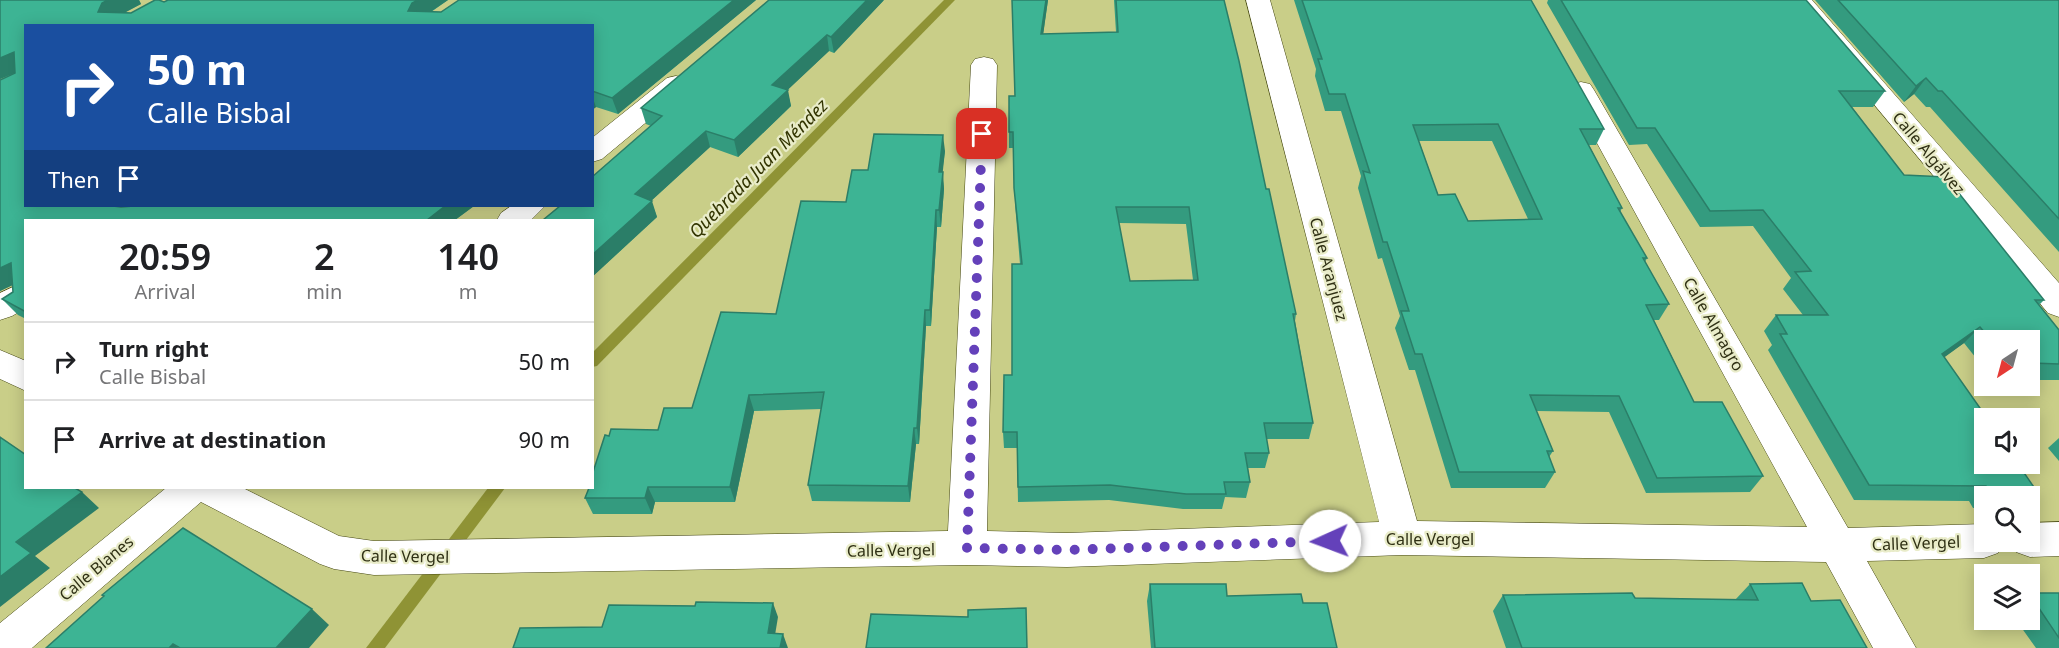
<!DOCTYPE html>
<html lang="en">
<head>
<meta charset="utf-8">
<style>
	:root { --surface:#fff; --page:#f6f6f6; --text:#202124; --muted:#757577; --line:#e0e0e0 }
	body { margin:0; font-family:"Noto Sans",sans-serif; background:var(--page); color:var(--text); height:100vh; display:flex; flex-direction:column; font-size:22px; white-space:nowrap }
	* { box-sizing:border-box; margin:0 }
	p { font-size:20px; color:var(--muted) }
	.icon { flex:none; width:33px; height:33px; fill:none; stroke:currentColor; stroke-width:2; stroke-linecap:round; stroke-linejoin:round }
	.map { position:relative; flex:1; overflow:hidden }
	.sheet { position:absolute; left:24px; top:219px; width:570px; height:270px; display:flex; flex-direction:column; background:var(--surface); border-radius:0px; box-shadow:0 3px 15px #0003 }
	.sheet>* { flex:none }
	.hud { position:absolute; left:24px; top:24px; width:570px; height:183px; border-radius:0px; box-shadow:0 3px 15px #0003; background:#1a4fa0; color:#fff; overflow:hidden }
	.needle { width:39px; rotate:216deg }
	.fabs { position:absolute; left:1974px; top:330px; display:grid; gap:12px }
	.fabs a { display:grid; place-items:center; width:66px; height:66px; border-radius:0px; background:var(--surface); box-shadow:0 3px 15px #0003; font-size:30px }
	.pin { position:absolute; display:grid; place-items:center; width:51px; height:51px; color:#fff; margin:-26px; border-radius:12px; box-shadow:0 3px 9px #0006 }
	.me { position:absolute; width:66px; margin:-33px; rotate:268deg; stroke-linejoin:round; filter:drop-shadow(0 0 4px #0008) }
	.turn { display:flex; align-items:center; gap:21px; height:126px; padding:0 24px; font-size:27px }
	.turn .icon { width:78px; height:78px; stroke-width:2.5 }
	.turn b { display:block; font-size:42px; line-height:51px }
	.then { display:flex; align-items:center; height:57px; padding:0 24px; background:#0003; gap:12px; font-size:22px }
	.eta { display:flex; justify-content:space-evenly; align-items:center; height:102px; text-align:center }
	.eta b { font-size:36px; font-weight:600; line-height:42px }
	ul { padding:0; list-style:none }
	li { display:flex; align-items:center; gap:18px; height:78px; padding:0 24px; border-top:2px solid var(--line) }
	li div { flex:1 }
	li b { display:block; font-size:22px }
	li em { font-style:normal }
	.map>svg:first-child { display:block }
</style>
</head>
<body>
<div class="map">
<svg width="2059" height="648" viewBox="0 0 2059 648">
	<rect width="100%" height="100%" fill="#c9ce88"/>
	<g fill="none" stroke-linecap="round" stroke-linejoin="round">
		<g fill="#8f9335" fill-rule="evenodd">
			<path d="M944 0H955L597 366 592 367V353Z"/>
			<path d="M488 488H505L385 648H366Z"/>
		</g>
		<g stroke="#444611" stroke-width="1">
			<g id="street">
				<path d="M1246 0H1270L1417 521 1807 527 1568 90 1572 84 1581 82 1590 84 1594 90 1848 528 1984 524V542H2003L1998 553 1984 558 1867 561 1916 648H1873L1826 562 1402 555 1067 567 967 565 374 575 334 569 320 564 201 502 32 648H0V623L166 488H243L339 536 374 541 948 531 971 65 975 59 984 57 993 59 997 65 987 531 1067 533 1379 522Z"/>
				<path d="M1787 0H1812L2059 283V317L2048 313Z"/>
				<path d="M676 76 685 78 689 84 685 90 602 159 592 162V138L667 78Z"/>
				<path d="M511 206H545L531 220H497L501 213Z"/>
				<path d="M26 281V308L12 316 0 320V293Z"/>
				<path d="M0 350 26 361V391L0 379Z"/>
				<path d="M2059 522V556L2030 557 2016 552 2011 542H2030V523Z"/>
			</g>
		</g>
		<use href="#street" fill="#fff" fill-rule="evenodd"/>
	</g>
	<g fill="#349b7f" fill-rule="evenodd">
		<path d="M0 0H139L141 4 125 12 131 13 164 2 448 0 431 12H441L459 0H756L618 114 596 107 592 110V26L26 206H474L455 220H26V319L18 315 2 299 13 292 12 285 0 291 15 73 0 79Z"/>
		<path d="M884 0 834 53 829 51 787 90 791 106 738 157 710 147 651 201 657 217 592 277V220L651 126 646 124 641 108Z"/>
		<path d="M1012 0H1048L1043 34 1116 32 1114 0H1224L1266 189 1296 314 1295 321 1313 423 1309 439H1266L1269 453 1265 468H1248L1250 482 1246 498 1225 497 1222 509H1183L1109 500 1018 502 1017 448H1004L1003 432 1012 375 1020 264 1015 204 1014 148H1009V96H1015ZM1119 223 1186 224 1193 280 1130 281Z"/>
		<path d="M1294 0H1531L1604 129 1596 145H1589L1622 208 1620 212 1647 258 1645 262 1669 304 1659 320H1654L1694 402 1763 476 1750 492 1646 493 1609 412 1536 411 1553 451 1549 457 1555 472 1545 488H1451L1415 370H1409L1395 328 1400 316 1382 258 1378 259 1358 188 1361 176 1341 111H1325L1315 76 1316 69ZM1419 141H1492L1528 219 1468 221 1438 195Z"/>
		<path d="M1548 0H1806L1885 91 1873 107H1852L1904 175 2044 300 2039 305 2059 330V380H2030V340H1984V368L1964 343 1944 357 2038 493 2030 501V496H1984V508H1973L1969 501 1854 500 1768 350 1772 345 1764 331 1776 315H1803L1783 289 1791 278 1753 226 1700 227 1647 144 1629 145 1547 3Z"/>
		<path d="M1815 0H2058L2059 1V252L1930 107H1926L1914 94 1904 102Z"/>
		<path d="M945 151 942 172 944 189 941 227H937L931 326H926L919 444H916L910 502 812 501 808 485 822 409 754 411 735 502H655L652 514H593L585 498 609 436 658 430 692 408 776 314 846 202 868 170Z"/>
		<path d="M2059 438V461L2048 448Z"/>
		<path d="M1150 584 1227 596 1303 603 1337 648H1151L1147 601Z"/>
		<path d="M1750 584 1811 601 1867 648H1506L1493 611 1503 595 1735 600Z"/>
		<path d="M2030 593H2059V648H2036L2016 620H2030Z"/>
	</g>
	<g fill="#2b7e68">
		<path d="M108 0H139L141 4 113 19 98 12 102 3Z"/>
		<path d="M418 0H448L420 19 408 11 412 3Z"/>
		<path d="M734 0H756L618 114 612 98Z"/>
		<path d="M867 0H884L834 53 831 37Z"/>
		<path d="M1046 0H1048L1041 50V34Z"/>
		<path d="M827 35 829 51 776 101 772 85Z"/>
		<path d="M14 52 26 68 0 79V58Z"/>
		<path d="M1926 78 1914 94 1904 102 1916 86Z"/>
		<path d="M788 90 791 106 738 157 734 140Z"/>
		<path d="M592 96 596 107 592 110Z"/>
		<path d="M706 131 710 147 640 211 635 194Z"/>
		<path d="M943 135 945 151 941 188 939 172Z"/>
		<path d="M943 172 944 189 941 227 939 210Z"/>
		<path d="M652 201 657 217 592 277V255Z"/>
		<path d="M445 206H474L455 220H427Z"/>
		<path d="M936 210 937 227 931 326 930 310Z"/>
		<path d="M11 263 26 279 0 291V268Z"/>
		<path d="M925 310 926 326 919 444 917 428Z"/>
		<path d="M1980 327 1964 343 1927 370 1942 354Z"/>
		<path d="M749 395 754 411 735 502 730 487Z"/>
		<path d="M914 428 916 444 910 502 908 486Z"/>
		<path d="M648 487 655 502 652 514 645 498Z"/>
		<path d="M82 492 99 508 35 556 50 568 0 607V577L16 542Z"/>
		<path d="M773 603 778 617 773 647 768 633Z"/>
		<path d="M312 609 329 625 309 648H276Z"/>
		<path d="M783 634 788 648H780Z"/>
		<path d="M173 644 179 648H169Z"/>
	</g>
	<g fill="#3db494" stroke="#2b7e68" stroke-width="1.5" fill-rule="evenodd">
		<path d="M0 0H108L102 3 98 12 131 13 155 0H159L164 2 168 0H418L412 3 408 11 441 12 459 0H734L612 98 592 91V26H26V206H113L121 207 134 206H445L427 220H26V312L2 299 13 292 11 263 0 268V80L15 73 14 52 0 58Z"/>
		<path d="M769 0H867L831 37 827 35 772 85 788 90 734 140 706 131 635 194 652 201 592 255V220H543L560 206H592V177L662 116 641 108Z"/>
		<path d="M1012 0H1046L1041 34 1118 32 1116 0H1224L1239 61 1266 189H1269L1296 314H1293L1313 423H1264L1269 453H1245L1250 482H1224L1226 494H1186L1110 485 1018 487 1017 432H1003L1004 375H1012V264H1022L1014 188 1013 132H1009V96H1015ZM1116 207H1189L1198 280 1130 281Z"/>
		<path d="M1302 0H1531L1604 129H1580L1622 208H1618L1647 258H1643L1669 304 1646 305 1694 402H1722L1763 476 1657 478 1619 396 1530 395 1553 451H1547L1555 472H1459L1422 354H1415L1401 311H1409L1387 242H1383L1363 171 1370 173 1345 94H1329L1318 59H1322ZM1498 124 1542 219 1468 221 1455 194 1438 195 1413 125Z"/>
		<path d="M1561 0H1806L1885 91H1839L1904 175 1946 177 2044 300H2035L2059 330V364L2030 363V340H1991L1980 327 1942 354 1987 418H1984V464H2018L2038 493H1990L1986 486 1869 485 1780 334H1787L1776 315H1828L1795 272 1811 271 1763 210 1710 211 1655 128H1637Z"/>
		<path d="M1838 0H2058L2059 1V219L1942 91H1938L1926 78 1916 86Z"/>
		<path d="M874 134 943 135 939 172H943L939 210H936L930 310H925L917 428H914L908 486 808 485 824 392 749 395 730 487H648L645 498H585L589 488H592V475L605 435 609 436 611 429 658 430 664 408H692L721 312 776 314 801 201 846 202 852 170H868Z"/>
		<path d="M0 437 26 455V488H75L82 492 16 542 31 553 0 577Z"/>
		<path d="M183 528 312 609 276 648H180L173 644 169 648H46L104 596 102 595Z"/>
		<path d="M1802 583 1811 601 1840 600 1867 648H1522L1503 595 1632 593 1635 598 1758 600 1750 584Z"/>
		<path d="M1150 584H1226L1227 596 1301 594 1303 603H1327L1337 648H1155Z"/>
		<path d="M2030 593H2059V638L2030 595Z"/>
		<path d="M696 602 773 603 768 633 783 634 780 648H513L520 628 602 627 609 605 695 606Z"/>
		<path d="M1026 608 1027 648H866L871 614 968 617V610Z"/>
	</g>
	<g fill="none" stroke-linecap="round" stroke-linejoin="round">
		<path stroke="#6441ba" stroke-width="10" stroke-dasharray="0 18" d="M982 134 967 548 1067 550 1330 541"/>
	</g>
	<g text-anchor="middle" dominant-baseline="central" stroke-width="4.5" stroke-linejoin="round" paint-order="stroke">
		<g font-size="16" fill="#303115" stroke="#e9ecc9">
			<text transform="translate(1929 153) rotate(50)">Calle Algálvez</text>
			<text transform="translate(1329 269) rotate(75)">Calle Aranjuez</text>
			<text transform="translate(1714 324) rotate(60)">Calle Almagro</text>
			<text x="1430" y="539">Calle Vergel</text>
			<text transform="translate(1916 543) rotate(-2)">Calle Vergel</text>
			<text transform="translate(891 550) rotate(-1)">Calle Vergel</text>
			<text transform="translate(405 556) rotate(1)">Calle Vergel</text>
			<text transform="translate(96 568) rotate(-40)">Calle Blanes</text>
		</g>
		<g font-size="18" font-style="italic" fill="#323400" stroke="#e9ecc9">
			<text transform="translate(758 168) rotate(-45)">Quebrada Juan Méndez</text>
		</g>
	</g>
</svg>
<div class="fabs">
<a><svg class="needle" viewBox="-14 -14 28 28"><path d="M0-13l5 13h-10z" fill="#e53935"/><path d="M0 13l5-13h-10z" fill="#757577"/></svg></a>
<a><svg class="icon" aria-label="sound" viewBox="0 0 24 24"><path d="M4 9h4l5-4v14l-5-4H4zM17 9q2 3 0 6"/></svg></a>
<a><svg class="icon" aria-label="search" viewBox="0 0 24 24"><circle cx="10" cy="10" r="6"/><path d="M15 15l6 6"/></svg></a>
<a><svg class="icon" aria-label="layers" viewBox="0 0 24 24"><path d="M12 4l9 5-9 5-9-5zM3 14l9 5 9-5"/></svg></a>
</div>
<div class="pin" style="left:982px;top:134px;background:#d93025"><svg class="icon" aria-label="arrive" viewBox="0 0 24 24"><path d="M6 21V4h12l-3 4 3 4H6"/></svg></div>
<svg class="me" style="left:1330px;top:541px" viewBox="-20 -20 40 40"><circle r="19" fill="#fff"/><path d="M0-13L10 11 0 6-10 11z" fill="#6441ba"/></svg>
<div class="hud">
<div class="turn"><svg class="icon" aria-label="right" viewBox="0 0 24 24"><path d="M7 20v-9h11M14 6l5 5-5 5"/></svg><div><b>50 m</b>Calle Bisbal</div></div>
<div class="then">Then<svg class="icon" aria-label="arrive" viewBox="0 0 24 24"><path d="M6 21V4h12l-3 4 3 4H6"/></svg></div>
</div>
<section class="sheet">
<div class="eta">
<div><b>20:59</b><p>Arrival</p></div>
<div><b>2</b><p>min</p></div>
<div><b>140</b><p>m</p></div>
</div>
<ul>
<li><svg class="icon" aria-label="right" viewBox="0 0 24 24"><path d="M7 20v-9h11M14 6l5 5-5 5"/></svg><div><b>Turn right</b><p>Calle Bisbal</p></div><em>50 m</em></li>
<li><svg class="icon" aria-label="arrive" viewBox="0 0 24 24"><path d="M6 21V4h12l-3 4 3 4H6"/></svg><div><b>Arrive at destination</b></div><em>90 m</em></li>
</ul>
</section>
</div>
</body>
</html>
